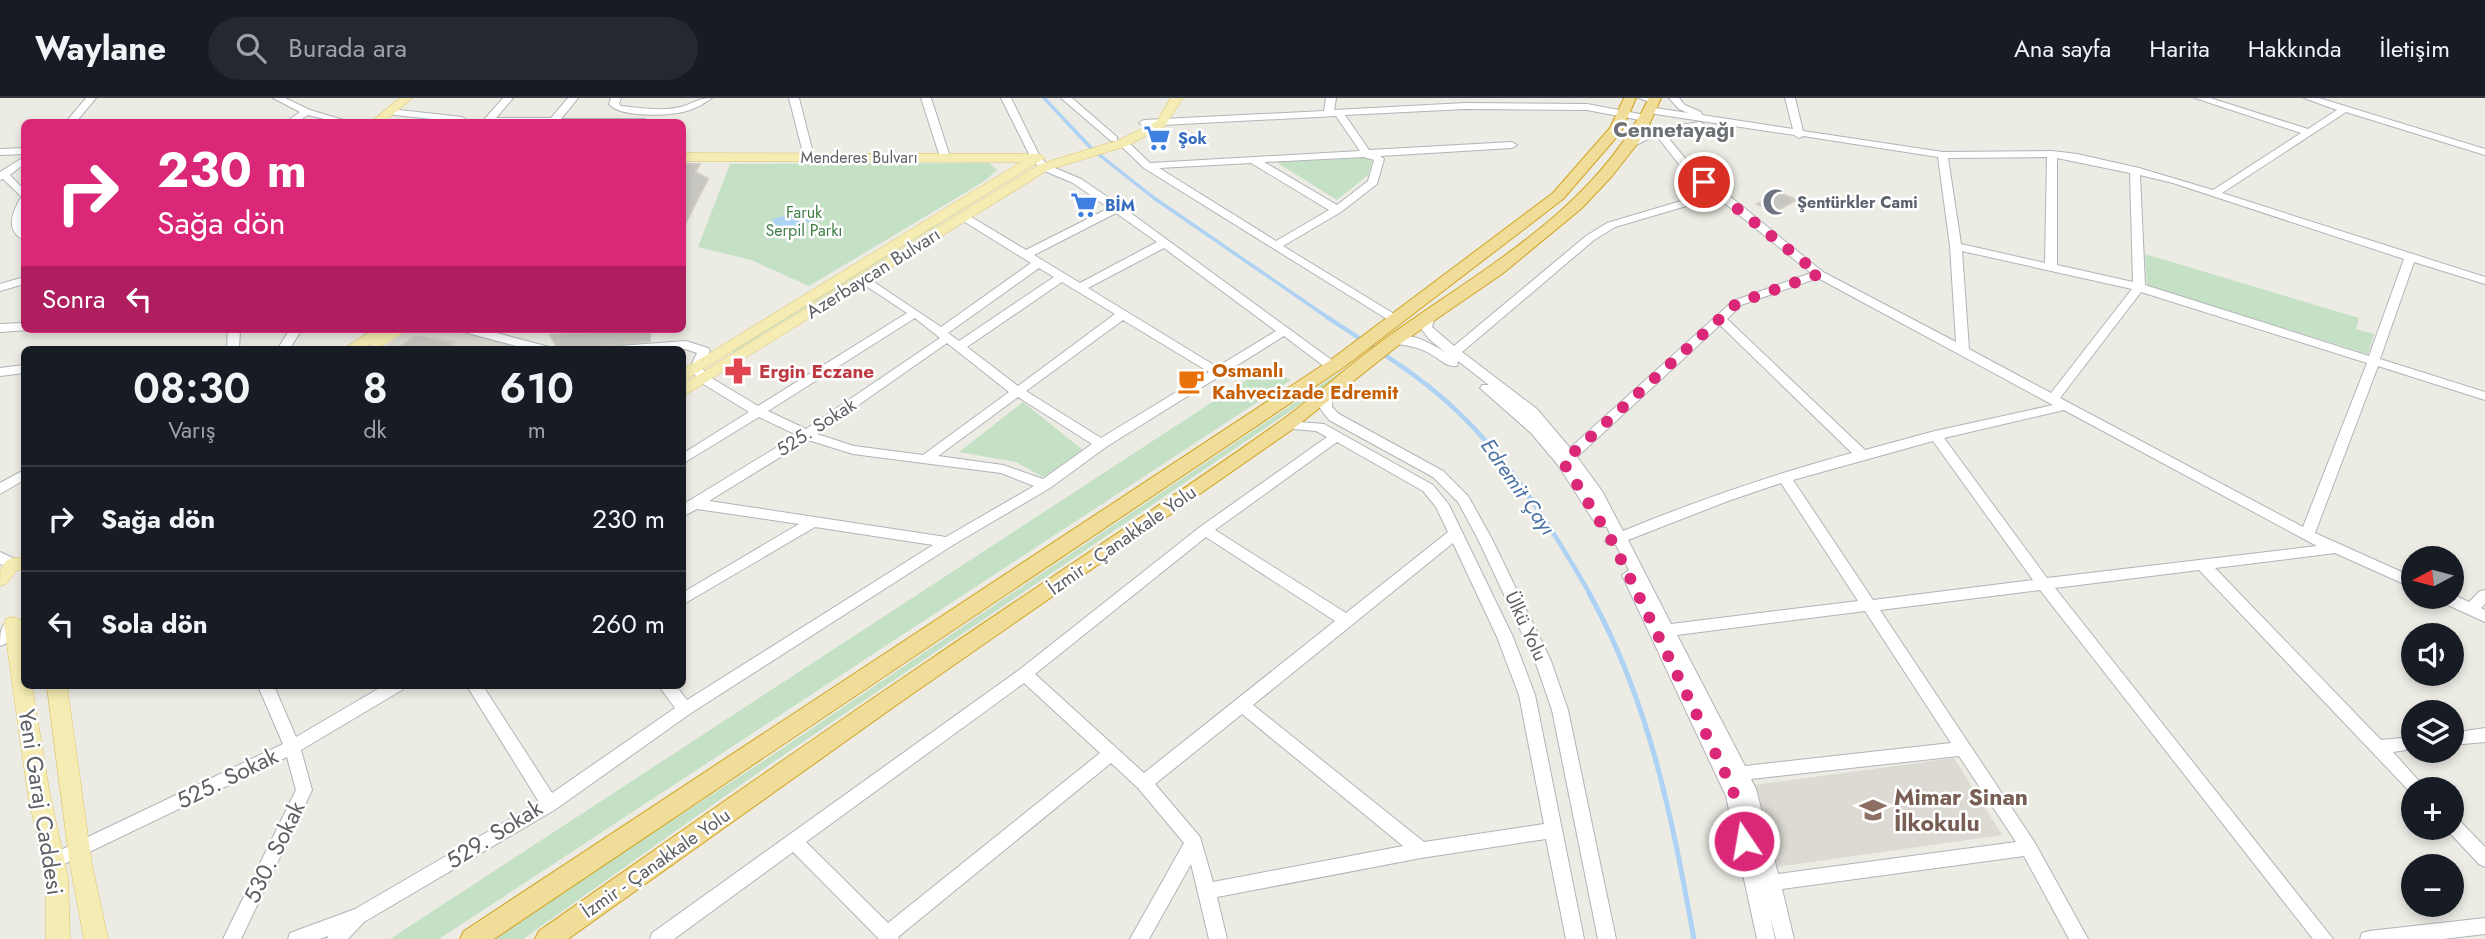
<!DOCTYPE html>
<html lang="tr">
<head>
<meta charset="utf-8">
<style>
	:root { --surface:#171b24; --page:#242831; --text:#f1f3f6; --muted:#9ea1a6; --line:#363941 }
	body { margin:0; font-family:Jost,sans-serif; background:var(--page); color:var(--text); height:100vh; display:flex; flex-direction:column; font-size:26px; white-space:nowrap }
	* { box-sizing:border-box; margin:0 }
	p { font-size:23px; color:var(--muted) }
	.icon { flex:none; width:38px; height:38px; fill:none; stroke:currentColor; stroke-width:2; stroke-linecap:round; stroke-linejoin:round }
	.map { position:relative; flex:1; overflow:hidden }
	.sheet { position:absolute; left:21px; top:248px; width:665px; height:343px; display:flex; flex-direction:column; background:var(--surface); border-radius:10px; box-shadow:0 4px 10px #0003 }
	.sheet>* { flex:none }
	.hud { position:absolute; left:21px; top:21px; width:665px; height:214px; border-radius:10px; box-shadow:0 4px 10px #0003; background:#db2777; color:#fff; overflow:hidden }
	.needle { width:46px; rotate:263deg }
	.fabs { position:absolute; left:2401px; top:448px; display:grid; gap:14px }
	.fabs a { display:grid; place-items:center; width:63px; height:63px; border-radius:50%; background:var(--surface); box-shadow:0 4px 10px #0003; font-size:35px }
	.pin { position:absolute; display:grid; place-items:center; width:60px; height:60px; color:#fff; margin:-30px; border:4px solid #fff; border-radius:50%; box-shadow:0 2px 7px #0007 }
	.me { position:absolute; width:77px; margin:-38px; rotate:348deg; stroke-linejoin:round; filter:drop-shadow(0 0 5px #0008) }
	.turn { display:flex; align-items:center; gap:24px; height:147px; padding:0 21px; font-size:32px }
	.turn .icon { width:91px; height:91px; stroke-width:2.5 }
	.turn b { display:block; font-size:49px; line-height:60px }
	.then { display:flex; align-items:center; height:66px; padding:0 21px; background:#0003; gap:14px; font-size:26px }
	.eta { display:flex; justify-content:space-evenly; align-items:center; height:119px; text-align:center }
	.eta b { font-size:42px; font-weight:600; line-height:49px }
	ul { padding:0; list-style:none }
	li { display:flex; align-items:center; gap:21px; height:105px; padding:0 21px; border-top:2px solid var(--line) }
	li div { flex:1 }
	li b { display:block; font-size:26px }
	li em { font-style:normal }
	header { display:flex; align-items:center; gap:42px; box-sizing:border-box; height:98px; padding:0 35px; background:var(--surface); border-bottom:2px solid var(--line) }
	header strong { font-size:33px }
	nav { display:flex; gap:38px; margin-inline-start:auto; font-size:24px }
	.search { width:490px; height:63px; background:var(--page); display:flex; align-items:center; gap:18px; box-sizing:border-box; padding:0 24px; border-radius:38px; color:var(--muted); font-size:26px }
	.map>svg:first-child { display:block }
</style>
</head>
<body>
<header>
<strong>Waylane</strong>
<div class="search"><svg class="icon" aria-label="search" viewBox="0 0 24 24"><circle cx="10" cy="10" r="6"/><path d="M15 15l6 6"/></svg>Burada ara</div>
<nav><a>Ana sayfa</a><a>Harita</a><a>Hakkında</a><a>İletişim</a></nav>
</header>
<div class="map">
<svg width="2485" height="841" viewBox="0 0 2485 841">
	<rect width="100%" height="100%" fill="#ecebe4"/>
	<g fill="#dcdad3">
		<path d="M410 231H447L528 252H379Z"/>
		<path d="M1954 660 2002 737 1776 769 1754 687Z"/>
	</g>
	<g fill="#c4e1c5">
		<path d="M1365 60 1372 63 1368 77 1337 102 1276 64Z"/>
		<path d="M978 65H989L997 72 983 84 809 188 751 162 698 149 730 66Z"/>
		<path d="M1019 75 1020 76 732 255 734 251Z"/>
		<path d="M2145 156 2359 220 2356 231 2374 236 2368 256 2147 188Z"/>
		<path d="M1349 268 1351 270 1314 297 769 667 523 841H490L765 662Z"/>
		<path d="M1266 269 1291 282 439 841H390Z"/>
		<path d="M1023 304 1084 353 1043 379 1016 364 959 354Z"/>
	</g>
	<path fill="#add2f3" d="M816 110 822 121 777 131 772 121Z"/>
	<g fill="none" stroke-linecap="round" stroke-linejoin="round">
		<path stroke="#add2f3" stroke-width="3.5" d="M1044 0 1092 51 1154 100 1330 221"/>
		<path stroke="#add2f3" stroke-width="4.5" d="M1327 219C1367 246 1410 271 1446 303 1507 357 1550 427 1590 496"/>
		<path stroke="#add2f3" stroke-width="5" d="M1589 495C1650 604 1672 720 1694 841"/>
	</g>
	<g fill="#c8c6c1" stroke="#d0cdc3" stroke-width="2">
		<path d="M685 66H700L695 74 708 81 682 132V72Z"/>
		<path d="M1778 94 1796 102 1774 114 1757 106Z"/>
		<path d="M642 231H651L650 243 571 252H558L550 237Z"/>
		<path d="M415 238 454 244 450 247 456 248V252H396Z"/>
	</g>
	<g fill="none" stroke-linecap="round" stroke-linejoin="round">
		<g stroke="#b1b4b7" stroke-width="2">
			<g id="minor">
				<path d="M86 0H96L76 24H66Z"/>
				<path d="M273 0H285L310 12 350 24H336L308 17 297 24H286L300 14Z"/>
				<path d="M503 0H513L496 20H551L568 0H578L561 21H645L650 24H482Z"/>
				<path d="M611 0H621L619 6 621 8C641 10 665 14 684 8 695 4 700 0 712 0 705 5 695 11 687 13 669 18 621 20 609 6Z"/>
				<path d="M789 0H799L814 59 813 61 804 59Z"/>
				<path d="M921 0H931L950 59 949 61 940 59Z"/>
				<path d="M1001 0H1011L1040 59 1048 67 1081 81 1121 108 1337 266 1339 269 1337 272H1329L1284 238 1106 349 1050 390 953 447 691 615 556 711 364 824 348 841H327L328 838 319 841H288L290 835 355 811 539 704 467 588H483L552 695 675 610 659 588H676L687 602 933 447 815 429 682 507V495L799 426 697 411 682 419V407L797 337 759 319 682 366V356L749 314 700 284 690 270 697 255 685 251 612 252 618 248 686 243 708 250 710 253 702 270 708 278 758 308 907 215 860 184V180H868L941 229 1031 165 960 121V117H968L1026 152 1109 110 1073 85 1040 71 1031 60ZM1116 115 1157 144 1080 185 1034 157ZM1164 150 1276 233 1217 269 1088 190ZM1039 170 1054 179 959 243 948 235ZM1062 184 1115 216 1018 288 967 249ZM915 220 940 240 806 331 768 313ZM1123 222 1209 274 1101 340 1026 293ZM947 245 1009 294 923 357 854 348 817 336ZM1018 299 1092 346 1043 381 1003 367 938 358ZM808 342 853 356 1001 375 1034 388 946 439 709 403Z"/>
				<path d="M1061 0H1072L1117 39V43H1111Z"/>
				<path d="M1326 0H1336L1334 12 1465 5 1587 6 1645 17 1650 20 1645 23 1587 12 1465 11 1345 17 1369 52 1512 44 1517 47 1512 50 1380 58 1384 61 1377 86 1341 114 1283 148 1399 219 1401 222 1395 226 1144 70 1118 45 1127 43 1150 65 1360 53 1336 18 1144 28 1139 25 1144 22 1324 13ZM1364 59 1374 62 1368 83 1337 107 1264 64ZM1251 65 1329 112 1276 143 1159 70Z"/>
				<path d="M1639 0H1654L1659 3 1654 6Z"/>
				<path d="M1669 0H1679L1685 7 1701 14 1702 17 1793 31 1785 0H1795L1803 33 1943 54 2052 53 2077 56 2139 70 2213 92 2301 35 2195 0H2210L2308 31 2337 12 2304 0H2319L2485 51V57L2346 14 2222 95 2485 179V186L2414 164 2380 261 2485 294V302L2378 268 2315 435 2413 479V490L2335 455 2215 470 2381 642 2413 639V651L2393 654 2426 691H2413L2412 696 2199 472 2055 490 2333 841H2313L2040 492 1880 512 2035 745 2088 841H2069L2024 758 1782 791 1794 841H1776L1770 818 1775 841H1757L1726 698 1622 477 1629 472 1616 447 1607 446 1605 443 1611 438 1607 429 1597 428 1558 367 1531 335 1480 290 1482 287H1489L1458 263 1457 268C1449 269 1444 265 1437 260 1419 248 1410 248 1390 245L1388 242C1404 230 1431 245 1446 255L1429 241 1420 229 1425 215H1433L1435 218 1432 229 1454 248 1586 138 1607 125 1711 94 1682 70 1656 37 1634 48 1625 46 1654 31 1700 24 1705 27 1703 29 1664 35 1690 66 1823 174 1956 244 1950 148 1938 59 1803 38 1799 40 1794 37 1649 15 1644 12 1649 9 1688 15 1679 11ZM2047 59 2045 165 1961 146 1948 60ZM2057 60 2130 75 2133 184 2057 167ZM2140 77 2173 85 2404 161 2369 258 2145 187ZM1717 99 1811 175 1733 203 1570 350 1537 311 1462 254 1594 142 1615 129ZM1962 153 2132 191 2051 295 1969 251ZM1818 180 2053 307 1935 333 1865 352 1727 221 1741 207ZM2141 194 2367 265 2303 429 2060 300ZM1720 227 1852 355C1774 376 1698 402 1623 433L1602 393 1577 359ZM2064 312 2302 440 2317 448 2047 480 1944 340ZM1933 343 2033 482 1873 502 1793 382ZM1781 385 1858 503 1671 526 1628 442 1728 403ZM1865 513 1951 645 1745 668 1677 537ZM1959 658 2016 744 1778 776 1756 691 1751 681Z"/>
				<path d="M390 11 462 19 467 22 458 24 387 16V12Z"/>
				<path d="M24 50V56L0 57V51Z"/>
				<path d="M24 59V66L10 77 24 92V113L22 122 24 142C5 133 12 115 20 101L23 100 3 81 0 82V74Z"/>
				<path d="M24 179V186L0 193V186Z"/>
				<path d="M24 225V231L28 232 0 234V226Z"/>
				<path d="M228 231H240L239 252H227Z"/>
				<path d="M290 231H302L289 252H277Z"/>
				<path d="M462 231H482L549 249 551 252H531L464 234Z"/>
				<path d="M24 267V275L0 278V270Z"/>
				<path d="M1327 289 1333 293 1332 309 1339 316 1443 373 1468 398 1492 441 1551 563 1568 612 1616 841H1598L1552 612 1535 563 1478 441 1458 404 1433 379 1329 322 1320 310 1321 293Z"/>
				<path d="M1287 323 1324 326 1433 387 1449 407 1513 539 1535 597 1584 841H1566L1546 741 1421 760 1217 799 1227 841H1209L1191 766 1149 841H1130L1184 745 1138 690 1111 665 898 839 899 841H879L793 754 674 841H650L652 835 1019 572 1200 429 1327 339 1316 333 1282 330 1281 327 1282 324ZM1337 344 1423 393 1436 409 1448 434 1346 515 1215 432ZM1206 439 1335 523 1144 675 1035 576ZM1453 445 1497 539 1519 597 1544 726 1424 744 1253 607ZM1024 585 1100 655 888 825 806 744ZM1242 616 1403 748 1213 784 1200 739 1155 686Z"/>
				<path d="M24 372V382L0 396V385Z"/>
				<path d="M0 454 17 462 19 466 17 470 12 471 0 466Z"/>
				<path d="M2485 492V506L2481 510 2485 512V524L2439 503 2437 499H2452V496L2469 504 2480 493Z"/>
				<path d="M13 520 18 522 21 526 5 546 0 548C0 536 0 525 13 520Z"/>
				<path d="M258 588H274L296 639 383 588H404L402 592 301 652 312 692 241 841H223L296 692 287 659 60 768 54 771 48 768 45 763 48 758 283 646Z"/>
				<path d="M2485 630V644L2452 647V635Z"/>
				<path d="M2452 719 2458 721 2485 749V769L2479 766 2446 731 2452 730Z"/>
				<path d="M2485 820V836L2443 841H2360L2362 835 2369 833Z"/>
			</g>
		</g>
		<g stroke="#dec36b" stroke-width="1">
			<g id="major">
				<path d="M400 0H413L384 24H371Z"/>
				<path d="M1171 0H1183L1165 28 1127 48 1048 72 682 299V287L1040 66 1119 42 1157 23Z"/>
				<path d="M682 55 1039 56 1045 60 682 284V272L1021 64 682 63Z"/>
				<path d="M374 231H408L377 251 370 246 361 252H342Z"/>
				<path d="M12 460H24V472H17L6 486 0 488C0 475 0 464 12 460Z"/>
				<path d="M13 519 20 521 22 526 24 588H32L50 697 68 779 70 841H46V779L28 697 4 526 6 521Z"/>
				<path d="M47 588H67L92 767 108 841H84L70 767Z"/>
			</g>
		</g>
		<g stroke="#d3a21e" stroke-width="2">
			<g id="highway">
				<path d="M1624 0H1636L1621 34 1563 101 1344 269 494 841H460L464 833 1332 261 1553 95 1610 30Z"/>
				<path d="M1649 0H1661L1645 36 1612 78 1582 110 1502 176 1400 246 1293 331 895 608 568 841H535L539 833C669 742 799 650 931 561 1046 482 1164 406 1278 325 1316 298 1351 265 1389 238 1485 169 1595 111 1649 0Z"/>
			</g>
		</g>
		<use href="#minor" fill="#fff" fill-rule="evenodd"/>
		<use href="#major" fill="#f4ecb2" fill-rule="evenodd"/>
		<use href="#highway" fill="#efdd99" fill-rule="evenodd"/>
	</g>
	<g fill="none" stroke-linecap="round" stroke-linejoin="round">
		<path stroke="#db2777" stroke-width="12" stroke-dasharray="0 21.6" d="M1704 84 1819 176 1737 205 1563 364 1612 443 1726 677 1735 698 1744 743"/>
	</g>
	<defs>
		<g id="supermarket-bare" transform="scale(2.1)"><path d="M-6-5.5h2.5l.6 2H6L4.5 2H-2.5L-4.4-4H-6ZM-1.5 3.2a1.3 1.3 0 1 0 .1 0ZM3 3.2a1.3 1.3 0 1 0 .1 0Z" fill="#3f7fe0" stroke="#fff" stroke-width="2.5" paint-order="stroke"/></g>
		<g id="mosque-bare" transform="scale(2.1)"><path d="M3.5-4.9A6 6 0 1 0 3.5 4.9A5 5 0 1 1 3.5-4.9Z" fill="#6b7280" stroke="#fff" stroke-width="2.5" paint-order="stroke"/></g>
		<g id="pharmacy-bare" transform="scale(2.1)"><path d="M-2-6h4v4h4v4h-4v4h-4v-4h-4v-4h4Z" fill="#e0444e" stroke="#fff" stroke-width="2.5" paint-order="stroke"/></g>
		<g id="cafe-bare" transform="scale(2.1)"><path d="M-5.5-4.5H6V0H3Q3 3.5 0 3.5H-2.5Q-5.5 3.5-5.5 0ZM3-3.2v2h1.7v-2ZM-6 4.5H4V6H-6Z" fill="#e8710a" stroke="#fff" stroke-width="2.5" paint-order="stroke"/></g>
		<g id="school-bare" transform="scale(2.1)"><path d="M0-5L7-2L0 1L-7-2ZM-4 1L0 2.5L4 1V4Q0 6-4 4Z" fill="#8d6e63" stroke="#fff" stroke-width="2.5" paint-order="stroke"/></g>
	</defs>
	<g fill-rule="evenodd">
		<use href="#supermarket-bare" x="1157" y="40"/>
		<use href="#mosque-bare" x="1776" y="104"/>
		<use href="#supermarket-bare" x="1084" y="107"/>
		<use href="#pharmacy-bare" x="738" y="273"/>
		<use href="#cafe-bare" x="1191" y="283"/>
		<use href="#school-bare" x="1873" y="712"/>
	</g>
	<g text-anchor="middle" dominant-baseline="central" stroke-width="5" stroke-linejoin="round" paint-order="stroke">
		<g font-size="16" font-weight="bold" fill="#366cbe" stroke="#fff" text-anchor="start">
			<text x="1178" y="40">Şok</text>
			<text x="1105" y="107">BİM</text>
		</g>
		<g font-size="16" fill="#5c5f63" stroke="#fff">
			<text x="859" y="59">Menderes Bulvarı</text>
		</g>
		<g font-size="16" font-weight="bold" fill="#5b616d" stroke="#fff" text-anchor="start">
			<text x="1797" y="104">Şentürkler Cami</text>
		</g>
		<g font-size="16" fill="#407e46" stroke="#fff">
			<text x="804" y="114">Faruk<tspan x="804" dy="18">Serpil Parkı</tspan></text>
		</g>
		<g font-size="19" fill="#5c5f63" stroke="#fff">
			<text transform="translate(873 175) rotate(-32)">Azerbaycan Bulvarı</text>
			<text transform="translate(816 329) rotate(-33)">525. Sokak</text>
			<text transform="translate(1122 442) rotate(-35)">İzmir - Çanakkale Yolu</text>
			<text transform="translate(1526 528) rotate(65)">Ülkü Yolu</text>
			<text transform="translate(656 765) rotate(-35)">İzmir - Çanakkale Yolu</text>
		</g>
		<g font-size="19" font-weight="bold" fill="#c56008" stroke="#fff" text-anchor="start">
			<text x="1212" y="272">Osmanlı<tspan x="1212" dy="22">Kahvecizade Edremit</tspan></text>
		</g>
		<g font-size="19" font-weight="bold" fill="#be3a42" stroke="#fff" text-anchor="start">
			<text x="759" y="273">Ergin Eczane</text>
		</g>
		<g font-size="21" font-weight="bold" fill="#6d7174" stroke="#fff">
			<text x="1674" y="32">Cennetayağı</text>
		</g>
		<g font-size="21" font-style="italic" fill="#4d73a3" stroke="#fff">
			<text transform="translate(1518 389) rotate(55)">Edremit Çayı</text>
		</g>
		<g font-size="23" fill="#5c5f63" stroke="#fff">
			<text transform="translate(227 680) rotate(-26)">525. Sokak</text>
			<text transform="translate(41 704) rotate(81)">Yeni Garaj Caddesi</text>
			<text transform="translate(494 736) rotate(-32)">529. Sokak</text>
			<text transform="translate(274 754) rotate(-64)">530. Sokak</text>
		</g>
		<g font-size="23" font-weight="bold" fill="#785e54" stroke="#fff" text-anchor="start">
			<text x="1894" y="699">Mimar Sinan<tspan x="1894" dy="26">İlkokulu</tspan></text>
		</g>
	</g>
</svg>
<div class="fabs">
<a><svg class="needle" viewBox="-14 -14 28 28"><path d="M0-13l5 13h-10z" fill="#e53935"/><path d="M0 13l5-13h-10z" fill="#9ea1a6"/></svg></a>
<a><svg class="icon" aria-label="sound" viewBox="0 0 24 24"><path d="M4 9h4l5-4v14l-5-4H4zM17 9q2 3 0 6"/></svg></a>
<a><svg class="icon" aria-label="layers" viewBox="0 0 24 24"><path d="M12 4l9 5-9 5-9-5zM3 14l9 5 9-5"/></svg></a>
<a>+</a>
<a>−</a>
</div>
<div class="pin" style="left:1704px;top:84px;background:#d93025"><svg class="icon" aria-label="arrive" viewBox="0 0 24 24"><path d="M6 21V4h12l-3 4 3 4H6"/></svg></div>
<svg class="me" style="left:1744px;top:743px" viewBox="-20 -20 40 40"><circle r="17" fill="#db2777" stroke="#fff" stroke-width="3"/><path d="M0-11L8 9 0 5-8 9z" fill="#fff"/></svg>
<div class="hud">
<div class="turn"><svg class="icon" aria-label="right" viewBox="0 0 24 24"><path d="M7 20v-9h11M14 6l5 5-5 5"/></svg><div><b>230 m</b>Sağa dön</div></div>
<div class="then">Sonra<svg class="icon" aria-label="left" viewBox="0 0 24 24"><path d="M17 20v-9H6M10 6l-5 5 5 5"/></svg></div>
</div>
<section class="sheet">
<div class="eta">
<div><b>08:30</b><p>Varış</p></div>
<div><b>8</b><p>dk</p></div>
<div><b>610</b><p>m</p></div>
</div>
<ul>
<li><svg class="icon" aria-label="right" viewBox="0 0 24 24"><path d="M7 20v-9h11M14 6l5 5-5 5"/></svg><div><b>Sağa dön</b></div><em>230 m</em></li>
<li><svg class="icon" aria-label="left" viewBox="0 0 24 24"><path d="M17 20v-9H6M10 6l-5 5 5 5"/></svg><div><b>Sola dön</b></div><em>260 m</em></li>
</ul>
</section>
</div>
</body>
</html>
